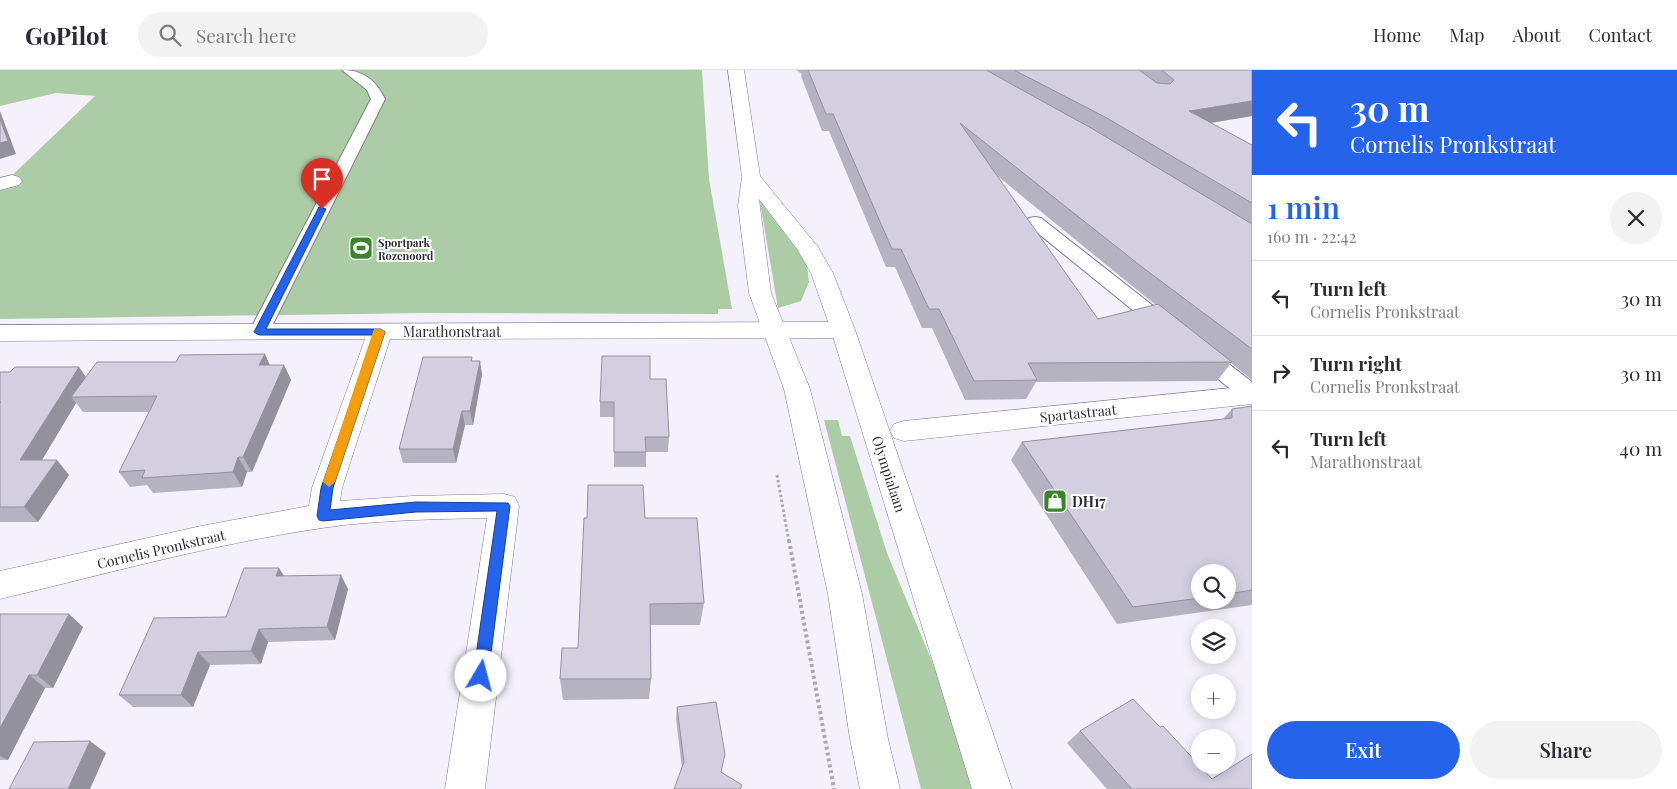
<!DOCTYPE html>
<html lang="en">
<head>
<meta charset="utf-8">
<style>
	:root { --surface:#fff; --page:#f2f2f3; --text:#2b2b33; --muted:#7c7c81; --line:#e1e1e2; --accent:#2563eb }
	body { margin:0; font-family:"Playfair Display",serif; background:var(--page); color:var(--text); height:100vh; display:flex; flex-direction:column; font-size:19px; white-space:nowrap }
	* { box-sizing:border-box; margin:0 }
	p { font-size:16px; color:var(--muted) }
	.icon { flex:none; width:28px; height:28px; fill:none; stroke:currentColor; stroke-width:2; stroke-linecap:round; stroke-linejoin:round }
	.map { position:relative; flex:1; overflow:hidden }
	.side { display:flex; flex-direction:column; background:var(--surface); width:425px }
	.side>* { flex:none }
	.hud { background:#2563eb; color:#fff; overflow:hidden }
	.fabs { position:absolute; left:1191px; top:494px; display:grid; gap:10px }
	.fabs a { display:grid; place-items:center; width:45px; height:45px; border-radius:50%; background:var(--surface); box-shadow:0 2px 12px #0003; font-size:25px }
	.pin { position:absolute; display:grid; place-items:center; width:42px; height:42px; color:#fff; margin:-51px -21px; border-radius:50% 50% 50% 0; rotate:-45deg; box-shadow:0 0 5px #0007 }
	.pin .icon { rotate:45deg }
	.me { position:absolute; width:55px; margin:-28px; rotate:8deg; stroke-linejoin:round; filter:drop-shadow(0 0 4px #0008) }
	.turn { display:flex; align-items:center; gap:18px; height:105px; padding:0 15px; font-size:22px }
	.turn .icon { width:65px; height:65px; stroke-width:2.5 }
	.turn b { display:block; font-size:35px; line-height:42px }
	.round { display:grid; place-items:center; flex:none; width:52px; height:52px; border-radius:26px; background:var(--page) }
	.head { display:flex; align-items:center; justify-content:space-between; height:85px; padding:0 15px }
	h1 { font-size:30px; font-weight:600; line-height:38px; color:var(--accent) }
	.button { display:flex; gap:10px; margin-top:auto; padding:10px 15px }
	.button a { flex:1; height:58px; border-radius:30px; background:var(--accent); color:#fff; font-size:20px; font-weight:600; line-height:58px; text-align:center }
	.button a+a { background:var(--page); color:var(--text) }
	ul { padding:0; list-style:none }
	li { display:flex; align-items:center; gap:15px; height:75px; padding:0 15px; border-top:1px solid var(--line) }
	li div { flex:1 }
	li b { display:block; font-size:19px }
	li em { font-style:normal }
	header { display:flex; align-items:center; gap:30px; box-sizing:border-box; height:70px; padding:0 25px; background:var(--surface); border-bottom:1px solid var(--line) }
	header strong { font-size:24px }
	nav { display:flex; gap:28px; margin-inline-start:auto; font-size:18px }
	.search { width:350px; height:45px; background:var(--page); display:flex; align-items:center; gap:12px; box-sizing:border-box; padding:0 18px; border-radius:28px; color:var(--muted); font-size:19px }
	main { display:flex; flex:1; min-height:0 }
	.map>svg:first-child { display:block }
</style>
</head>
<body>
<header>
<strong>GoPilot</strong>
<div class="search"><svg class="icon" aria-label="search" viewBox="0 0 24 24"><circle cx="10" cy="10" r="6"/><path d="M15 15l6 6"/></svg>Search here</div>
<nav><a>Home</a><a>Map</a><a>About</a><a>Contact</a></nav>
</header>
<main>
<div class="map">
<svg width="1252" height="719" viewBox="0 0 1252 719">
	<rect width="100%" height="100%" fill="#f4f1fc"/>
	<g fill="#abcca5">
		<path d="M0 0H702L709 109 732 239H718V244L423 243 0 249V117L95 26 56 23 0 36Z"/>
		<path d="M759 126 806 187 809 212 801 231 778 238Z"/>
		<path d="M824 350H838L842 366H850L887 483 955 647 977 719H921Z"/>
	</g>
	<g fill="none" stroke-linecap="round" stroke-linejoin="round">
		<g stroke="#807c8d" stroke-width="2">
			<g id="lane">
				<path d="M342 0C363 0 376 10 385 29L269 262 266 267 259 269 252 267 249 262 371 29 367 20Z"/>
				<path d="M1035 147 1041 148 1175 253 1178 258 1175 263 1168 265 1161 263 1029 156 1026 152 1029 148Z"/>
				<path d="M1199 275 1207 277 1252 312V332L1244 330 1191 287 1188 282 1191 277Z"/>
			</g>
		</g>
		<g stroke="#807c8d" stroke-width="1">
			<g id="street">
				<path d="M12 105 19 107 22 111 19 115 0 120V108Z"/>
				<path d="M843 252 852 255 855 260 852 265 843 268 390 269 342 418 340 431 413 426 504 424 515 427 519 436 485 719H445L487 448C439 449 391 450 344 455 227 470 114 502 0 529V501L201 456 309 436 312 418 365 269 0 271V255Z"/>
				<path d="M1252 316V334L904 371 894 368 890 361 894 354 904 351Z"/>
			</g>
		</g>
		<g stroke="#807c8d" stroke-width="1">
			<path id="secondary" d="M728 0H744L760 106 818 177 833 203 855 260 1012 719H972L831 260 811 203 797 179 759 129 771 223 810 319 862 524 888 669 900 719H860L850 669 828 524 784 319 749 223 738 136 742 107Z"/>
		</g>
		<path stroke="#a9a7b0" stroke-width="3" stroke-dasharray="2.5 2.5" stroke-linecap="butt" d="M777 405 789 472"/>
		<path stroke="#a9a7b0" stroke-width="4" stroke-dasharray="3 3" stroke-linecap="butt" d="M789 470 834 719"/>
		<use href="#lane" fill="#fff" fill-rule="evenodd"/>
		<use href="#street" fill="#fff" fill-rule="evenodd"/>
		<use href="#secondary" fill="#fff" fill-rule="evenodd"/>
	</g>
	<g fill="#b5b2c2" fill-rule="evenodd">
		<path d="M796 0H1252V46L1211 53 1252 75V310L1231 293 1217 311 1036 312 1026 329 965 330 932 258H922L895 197H886L829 61H822L801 6 802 4ZM995 104 1131 215 1156 235 1098 249Z"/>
		<path d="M265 284 269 295H284L291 310 252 402H247L242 417 153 423 147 415 130 417 119 402 149 342H83L76 333 42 390 69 405 38 452H0V302H10L79 297 86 307 176 292Z"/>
		<path d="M473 291 482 304 473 355H465L456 393H403L399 379Z"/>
		<path d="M650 309 669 367 668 382H646V397H614V347H600V332Z"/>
		<path d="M1252 336V535L1117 554 1011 390 1022 372 1223 349 1232 339ZM1200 502H1228V530H1200Z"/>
		<path d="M645 448 704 533 700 555H650L651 609 649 629 563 630 560 609 578 578Z"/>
		<path d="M285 506 348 519 335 570 268 572 261 594 210 595 193 637H133L119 625 226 547Z"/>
		<path d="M0 544 83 557 53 618H45L8 690H0Z"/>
		<path d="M677 637 721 702 682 698 676 649Z"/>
		<path d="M1160 657 1212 709 1252 684V719H1107L1067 673 1080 661Z"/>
	</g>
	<g fill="#94919e">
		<path d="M1252 31V46L1179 58 1189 41Z"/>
		<path d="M0 41 16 84 0 89Z"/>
		<path d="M265 284 272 300 259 295Z"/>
		<path d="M480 291 482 304 473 355 470 341Z"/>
		<path d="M284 295 291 310 252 402 243 387Z"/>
		<path d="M79 297 89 312 71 327 76 333 33 405 20 390Z"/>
		<path d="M462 341 465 355 456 393 453 379Z"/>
		<path d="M238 387 247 402 242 417 233 402Z"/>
		<path d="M57 390 69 405 38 452 24 437Z"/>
		<path d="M279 498 288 512 276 506Z"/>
		<path d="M341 505 348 519 335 570 327 557Z"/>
		<path d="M69 544 83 557 53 618 37 605Z"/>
		<path d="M259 559 268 572 261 594 251 581Z"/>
		<path d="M198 582 210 595 193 637 181 625Z"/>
		<path d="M29 605 45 618 8 690 0 686V658Z"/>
		<path d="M90 671 106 683 90 719H68Z"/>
	</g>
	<g fill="#d3cfe1" stroke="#94919e">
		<path d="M808 0H986L1091 58 1252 154V279L1142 197 960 53 1098 249 1158 234 1232 292 1028 293 1037 310 974 311 939 239H929L901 179H892L833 44H826Z"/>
		<path d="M1014 0H1139L1157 13 1170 14 1174 10 1162 0H1252V31L1189 41 1252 75V133L1105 47Z"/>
		<path d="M0 49 8 71 0 73Z"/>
		<path d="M265 284 259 295H284L243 387H238L233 402 142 408 145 400 119 402 157 326 71 327 97 292H176L180 285Z"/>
		<path d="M602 286H650V309H666L669 367H645L646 382H614V332H600Z"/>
		<path d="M423 287H472L471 291H480L470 341H462L453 379H399Z"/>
		<path d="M15 297H79L20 390H57L24 437H0V333L1 332H0V302H10Z"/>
		<path d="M1252 336V520L1228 524V502H1200V528L1133 537 1022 372 1232 348V339Z"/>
		<path d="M588 415H643L645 448H697L704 533 650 534 651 609H560L562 578H578L584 448H587Z"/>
		<path d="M244 498H279L276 506 341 505 327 557 259 559 251 581 198 582 181 625H119L154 548 226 547Z"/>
		<path d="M0 544H69L37 605H29L0 658Z"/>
		<path d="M1133 629 1160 657 1163 656 1212 709 1252 684V719H1132L1080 661Z"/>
		<path d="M716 632 725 684 721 702 742 715 740 719H674L684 692 677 637Z"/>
		<path d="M90 671 68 719H9L34 672Z"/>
	</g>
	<path fill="#2563eb" stroke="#184099" d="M319 137 326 139 266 259H380L385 262 333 418 330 440 416 432 508 433 510 436 488 606 486 611 481 613 475 611 473 606 497 441 416 442 323 451 319 450 317 446 321 418 374 265H259L254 262Z"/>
	<path fill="#f59e0b" d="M374 259H380L385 262 335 412 329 417 323 412Z"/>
	<defs>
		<g id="stadium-square" transform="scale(1.25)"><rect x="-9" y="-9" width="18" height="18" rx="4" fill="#3b842b" stroke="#fff"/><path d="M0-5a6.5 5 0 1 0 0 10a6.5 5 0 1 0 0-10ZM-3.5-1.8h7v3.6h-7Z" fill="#fff"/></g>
		<g id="shop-square" transform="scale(1.25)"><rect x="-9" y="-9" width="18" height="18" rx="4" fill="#3b842b" stroke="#fff"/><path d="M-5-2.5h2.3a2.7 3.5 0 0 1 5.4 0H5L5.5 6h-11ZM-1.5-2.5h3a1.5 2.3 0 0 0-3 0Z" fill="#fff"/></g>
	</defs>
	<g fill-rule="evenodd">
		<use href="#stadium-square" x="361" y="178"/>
		<use href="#shop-square" x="1055" y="431"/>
	</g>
	<g text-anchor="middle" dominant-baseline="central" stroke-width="4" stroke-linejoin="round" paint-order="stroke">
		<g font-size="11" font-weight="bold" fill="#2c2a31" stroke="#fff" text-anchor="start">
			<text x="378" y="172">Sportpark<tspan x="378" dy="13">Rozenoord</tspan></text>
		</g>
		<g font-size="14" fill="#2c2a31" stroke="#fff">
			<text x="452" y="261">Marathonstraat</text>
			<text transform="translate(1078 343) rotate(-6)">Spartastraat</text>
			<text transform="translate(889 404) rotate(72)">Olympialaan</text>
			<text transform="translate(161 479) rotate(-13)">Cornelis Pronkstraat</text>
		</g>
		<g font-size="14" font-weight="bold" fill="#2c2a31" stroke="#fff" text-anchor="start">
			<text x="1072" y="431">DH17</text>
		</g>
	</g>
</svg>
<div class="fabs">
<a><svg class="icon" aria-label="search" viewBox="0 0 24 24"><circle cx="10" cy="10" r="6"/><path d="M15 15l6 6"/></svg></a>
<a><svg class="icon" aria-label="layers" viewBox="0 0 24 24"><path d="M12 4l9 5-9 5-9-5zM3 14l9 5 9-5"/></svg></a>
<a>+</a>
<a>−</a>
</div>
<div class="pin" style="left:322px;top:139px;background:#d93025"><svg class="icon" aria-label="arrive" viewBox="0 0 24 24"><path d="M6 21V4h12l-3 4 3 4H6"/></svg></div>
<svg class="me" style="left:481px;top:606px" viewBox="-20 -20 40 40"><circle r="19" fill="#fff"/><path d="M0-13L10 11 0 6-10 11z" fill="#2563eb"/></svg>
</div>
<section class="side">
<div class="hud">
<div class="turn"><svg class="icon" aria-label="left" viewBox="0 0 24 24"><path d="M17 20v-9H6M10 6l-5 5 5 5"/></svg><div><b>30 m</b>Cornelis Pronkstraat</div></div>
</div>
<div class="head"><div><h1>1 min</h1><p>160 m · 22:42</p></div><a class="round"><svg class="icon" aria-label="close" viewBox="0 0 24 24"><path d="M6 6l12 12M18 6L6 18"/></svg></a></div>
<ul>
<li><svg class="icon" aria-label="left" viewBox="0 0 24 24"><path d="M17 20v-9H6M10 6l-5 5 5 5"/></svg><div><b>Turn left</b><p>Cornelis Pronkstraat</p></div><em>30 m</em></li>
<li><svg class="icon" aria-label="right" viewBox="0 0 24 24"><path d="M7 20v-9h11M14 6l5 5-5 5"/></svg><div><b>Turn right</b><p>Cornelis Pronkstraat</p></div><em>30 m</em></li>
<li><svg class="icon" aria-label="left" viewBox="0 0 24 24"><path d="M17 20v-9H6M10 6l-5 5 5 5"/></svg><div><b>Turn left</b><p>Marathonstraat</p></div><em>40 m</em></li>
</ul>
<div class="button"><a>Exit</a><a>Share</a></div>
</section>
</main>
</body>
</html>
